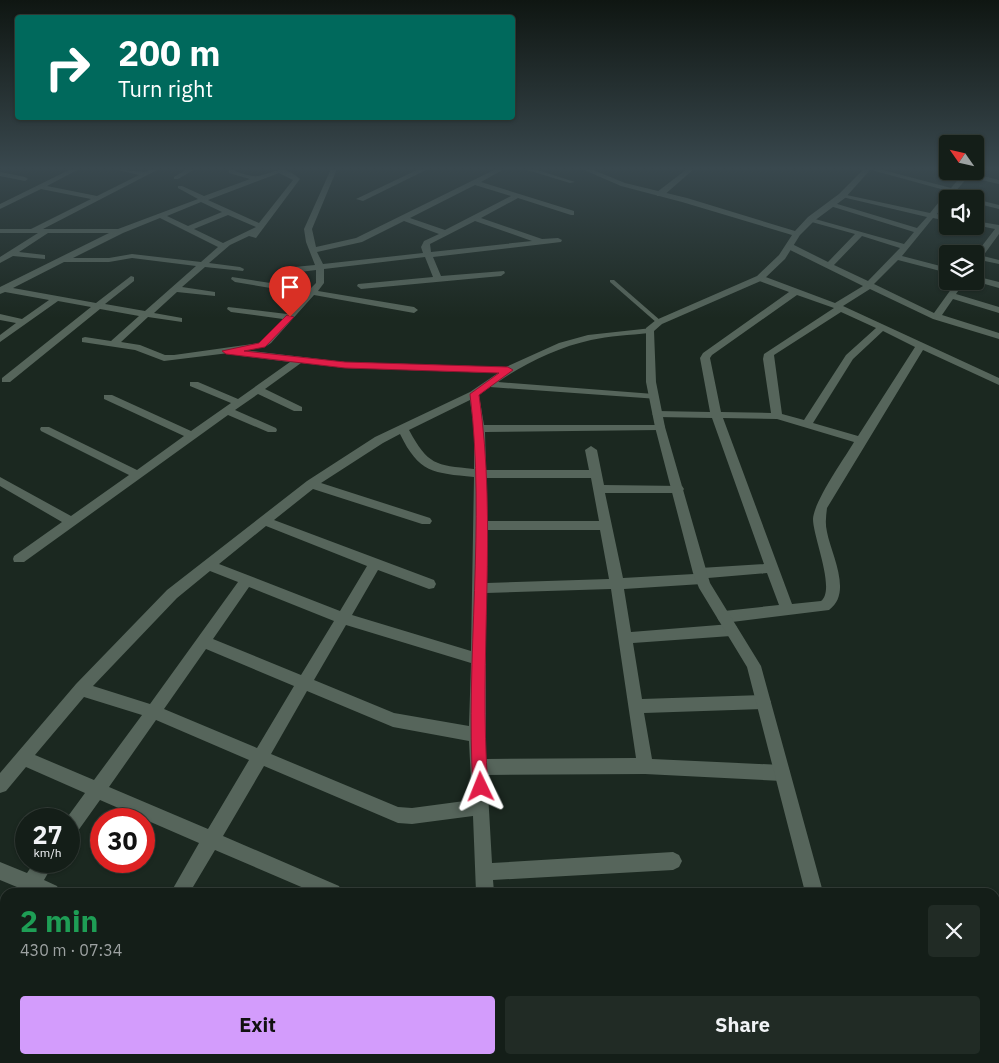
<!DOCTYPE html>
<html lang="en">
<head>
<meta charset="utf-8">
<style>
	:root { --surface:#141e18; --page:#212b25; --text:#f1f3f6; --muted:#9da2a2; --line:#333c37; --accent:#d39cfc }
	body { margin:0; font-family:"IBM Plex Sans",sans-serif; background:var(--page); color:var(--text); height:100vh; display:flex; flex-direction:column; font-size:19px; white-space:nowrap }
	* { box-sizing:border-box; margin:0 }
	p { font-size:16px; color:var(--muted) }
	.icon { flex:none; width:28px; height:28px; fill:none; stroke:currentColor; stroke-width:2; stroke-linecap:round; stroke-linejoin:round }
	.map { position:relative; flex:1; overflow:hidden }
	.details { position:absolute; left:0px; top:888px; width:1000px; height:176px; display:flex; flex-direction:column; background:var(--surface); border-radius:15px 15px 0 0; box-shadow:0 1px 4px #0004,0 0 0 1px var(--line) }
	.details>* { flex:none }
	.banner { position:absolute; left:15px; top:15px; width:500px; height:105px; border-radius:5px; box-shadow:0 1px 4px #0004,0 0 0 1px var(--line); background:#00695c; color:#fff; overflow:hidden }
	.needle { width:32px; rotate:304deg }
	.tools { position:absolute; left:939px; top:135px; display:grid; gap:10px }
	.tools a { display:grid; place-items:center; width:45px; height:45px; border-radius:5px; background:var(--surface); box-shadow:0 1px 4px #0004,0 0 0 1px var(--line); font-size:25px }
	.speed { position:absolute; left:15px; top:808px; display:flex; gap:10px; font-size:25px; font-weight:700; text-align:center }
	.speed>* { display:grid; place-content:center; width:65px; height:65px; border-radius:50%; background:var(--surface); box-shadow:0 1px 4px #0004,0 0 0 1px var(--line); line-height:1 }
	.speed small { font-size:12px; font-weight:400 }
	.speed .limit { border:8px solid #d22; background:#fff; color:#111 }
	.pin { position:absolute; display:grid; place-items:center; width:42px; height:42px; color:#fff; margin:-51px -21px; border-radius:50% 50% 50% 0; rotate:-45deg; box-shadow:0 0 5px #0007 }
	.pin .icon { rotate:45deg }
	.me { position:absolute; width:55px; margin:-28px; rotate:358deg; stroke-linejoin:round; filter:drop-shadow(0 0 4px #0008) }
	.turn { display:flex; align-items:center; gap:18px; height:105px; padding:0 20px; font-size:22px }
	.turn .icon { width:65px; height:65px; stroke-width:2.5 }
	.turn b { display:block; font-size:35px; line-height:42px }
	.round { display:grid; place-items:center; flex:none; width:52px; height:52px; border-radius:5px; background:var(--page) }
	.headline { display:flex; align-items:center; justify-content:space-between; height:85px; padding:0 20px }
	h1 { font-size:30px; font-weight:700; line-height:38px; color:#1e9e55 }
	.button { display:flex; gap:10px; margin-top:auto; padding:10px 20px }
	.button a { flex:1; height:58px; border-radius:5px; background:var(--accent); color:#111; font-size:20px; font-weight:700; line-height:58px; text-align:center }
	.button a+a { background:var(--page); color:var(--text) }
	.map>svg:first-child { display:block }
</style>
</head>
<body>
<div class="map">
<svg width="999" height="1063" viewBox="0 0 999 1063">
	<rect width="100%" height="100%" fill="#1b2820"/>
	<g fill="none" stroke-linecap="round" stroke-linejoin="round">
		<path fill="#56655b" fill-rule="evenodd" d="M610 280H614L661 321V323H657L610 282Z"/>
		<g fill="#56655b" fill-rule="evenodd">
			<path d="M71 169H79L47 186 97 196 139 175 114 169 145 172 151 169H159L43 229H118L198 199 178 188V186H182L204 196 250 179 229 173V169H235V171C241 173 251 177 258 176 280 172 280 163 300 179L256 238 249 236 230 245 209 263 240 267 244 269 243 271 205 267 182 287 215 292V296L177 292 154 313 182 318V322L148 317 121 342 140 345 165 355H174L259 343 283 319 231 312 227 309 228 307 287 314 306 294 235 282 231 279 232 277 310 289 316 283V270L284 274 280 271 284 268 315 265 306 242 304 229 331 169H337L312 229 316 247 356 238 496 169H504L481 182 574 211V215H571L518 198 481 218 542 239 558 238 562 240 561 242 433 257 441 276 504 271 505 273 501 276 361 289 357 286 358 284 433 277 425 257 324 269V283L318 291 414 307 418 310 414 313 314 295 271 343 265 347 244 350 345 362 506 367 559 343 588 335 652 328 654 330 649 333C630 335 609 336 591 340 559 347 525 363 498 382L654 394 658 395V399L490 387 479 395 484 425H664L665 427 660 430 485 432 486 470H589L585 450 591 446 597 450 604 485 682 486 684 489 682 492 678 493H605L623 578 694 574 695 569 700 568 764 564 712 418 657 417 652 414 657 411 710 412 700 358 703 353 789 292 757 280V276H763L835 303 863 286 786 248V244H792L828 262 855 234 808 221V217L904 244 914 232 827 205 834 203 917 228 927 217 838 196 842 194 930 213 948 191 868 169H879L951 188 962 175 949 171H972L971 173 999 180V184L968 177 954 193 970 199C947 199 952 195 937 214L948 217V221L933 218 902 256 948 268V273L898 260 874 284 934 313 957 281H965L956 294 999 307V313L953 299 942 315 999 333V339L933 319 870 289 843 306 999 378V385L923 350 827 508C826 516 825 524 827 532 831 554 853 593 829 610L724 623 719 621 717 617 719 613 724 611 779 605 767 573 708 578 707 583 702 584 624 589 631 632 731 624 736 626 738 630 736 634 731 636 633 643 642 699 763 695 768 697 771 702 768 707 763 709 644 713 652 759 782 765 788 767 790 773 788 779 782 781 645 774 487 775 492 863 673 852 679 855 682 861 679 867 673 870 493 880 494 892H476L473 816 412 824 398 823 264 766 223 836 339 886 342 892H313L215 850 190 892H171L199 843 100 800 75 835 69 838V819H66L85 793 26 767 6 791 0 793V773L76 684 167 590 307 481 375 437 470 392 498 373 345 368 301 363 265 389 302 407V411H294L258 394 235 410 276 428 277 430 276 432H268L228 415 24 562H14L13 559 14 556 62 522 0 486V477L71 516 129 475 41 431 40 429 41 427H49L137 470 184 436 104 399V395H112L191 431 231 403 190 386V382H198L238 399 290 362 241 356 238 355 237 352 164 361 135 350 82 342V338L85 337 111 341 139 316 100 309 10 382H2V378L91 307 58 301 0 342V335L16 323 0 320V314L22 319 49 300 5 292 0 294V287L109 233H48L19 252 45 255V259L13 256 0 263V257L38 233H0V229H31L91 199 41 189 0 209V204ZM279 173 293 180 259 223 208 200ZM475 185 511 196 445 230 410 218ZM201 202 222 212 188 226 167 216ZM228 215 256 227 223 243 194 229ZM160 218 218 247 201 262 132 254 109 258H73L123 233ZM404 221 439 234 424 241 421 247 423 253 323 264 317 252 362 242ZM475 221 532 241 431 252 430 244ZM862 236 900 248 868 281 834 265ZM132 258 196 266 145 311 105 304 134 281V277L131 276 96 303 13 288 64 262H109ZM797 295 834 308 764 354 763 359 771 413 721 412 710 358 712 355ZM841 312 876 328 846 355 804 420 782 414 774 355ZM883 331 915 347 858 436 813 423 853 359ZM470 400 474 429V469C435 465 428 465 409 430ZM723 418 777 419 854 442C844 459 814 501 813 519 813 537 836 590 821 601L792 604ZM400 434C419 473 433 473 474 477L471 651 352 615 378 570 429 589 434 588 436 584 434 580 274 520 313 489 422 524H430L432 521 430 518 321 483 383 443ZM486 478H591L599 521H487ZM266 526 367 566 340 611 219 564ZM487 530H600L609 579 487 583ZM210 571 238 582 150 704 93 686 177 598ZM249 587 334 621 301 675 213 639ZM611 589 636 758 486 759V593ZM346 625 471 663 469 726 394 713 314 680ZM206 649 294 686 257 748 164 709ZM307 691 393 727 469 741 472 800 412 808 398 807 271 754ZM84 697 142 715 94 780 35 755ZM156 720 249 760 208 829 109 787Z"/>
			<path d="M187 169H195L178 179H174V177Z"/>
			<path d="M419 169H428L363 201 356 199Z"/>
			<path d="M524 169H534L575 182 570 183Z"/>
			<path d="M687 169H694L663 196H657V192Z"/>
			<path d="M0 172 25 177 28 179 25 181 0 176Z"/>
			<path d="M975 199 999 205V209L975 203Z"/>
			<path d="M975 221 999 225V234L983 256 999 260V264L980 260 975 263V255L995 229 975 225Z"/>
			<path d="M975 276 999 282V288L974 281Z"/>
			<path d="M35 861H55L44 880 57 886 60 892H29L0 880V862L27 873Z"/>
			<path d="M0 1013 5 1015V1036L0 1034Z"/>
			<path d="M9 1059H31L30 1063H8Z"/>
			<path d="M55 1059H81L82 1063H56Z"/>
			<rect x="476" y="1059" width="20" height="4"/>
		</g>
		<g fill="#56655b" fill-rule="evenodd">
			<path d="M582 169H591L625 183 687 198 795 231 808 217 839 194 864 169H871L845 198 814 221 800 235 785 259 763 280 662 324 654 331 656 382 665 427 707 573 710 583 761 666 823 892H805L747 667 699 588 693 573 655 427 646 382V328L656 320 757 276 779 255 792 235 682 202 621 186Z"/>
			<path d="M855 1059H875L876 1063H856Z"/>
		</g>
	</g>
	<linearGradient id="sky" x2="0" y2="1"><stop stop-color="#0f1612"/><stop offset="0.53" stop-color="#39484e"/><stop offset="1" stop-color="#39484e" stop-opacity="0"/></linearGradient>
	<rect width="999" height="318" fill="url(#sky)"/>
	<path fill="#e11d48" stroke="#92132f" d="M287 315 294 317 265 347 244 351 345 362 508 367 513 370 479 395C498 525 478 657 488 787L486 792 481 794 475 792 473 787C465 657 486 524 470 394L499 373 345 368 226 354 222 351 259 343Z"/>
</svg>
<div class="tools">
<a><svg class="needle" viewBox="-14 -14 28 28"><path d="M0-13l5 13h-10z" fill="#e53935"/><path d="M0 13l5-13h-10z" fill="#9da2a2"/></svg></a>
<a><svg class="icon" aria-label="sound" viewBox="0 0 24 24"><path d="M4 9h4l5-4v14l-5-4H4zM17 9q2 3 0 6"/></svg></a>
<a><svg class="icon" aria-label="layers" viewBox="0 0 24 24"><path d="M12 4l9 5-9 5-9-5zM3 14l9 5 9-5"/></svg></a>
</div>
<div class="speed"><div>27<small>km/h</small></div><div class="limit">30</div></div>
<div class="pin" style="left:290px;top:317px;background:#d93025"><svg class="icon" aria-label="arrive" viewBox="0 0 24 24"><path d="M6 21V4h12l-3 4 3 4H6"/></svg></div>
<svg class="me" style="left:481px;top:787px" viewBox="-20 -20 40 40"><path d="M0-17L14 15 0 8-14 15z" fill="#e11d48" stroke="#fff" stroke-width="4"/></svg>
<div class="banner">
<div class="turn"><svg class="icon" aria-label="right" viewBox="0 0 24 24"><path d="M7 20v-9h11M14 6l5 5-5 5"/></svg><div><b>200 m</b>Turn right</div></div>
</div>
<section class="details">
<div class="headline"><div><h1>2 min</h1><p>430 m · 07:34</p></div><a class="round"><svg class="icon" aria-label="close" viewBox="0 0 24 24"><path d="M6 6l12 12M18 6L6 18"/></svg></a></div>
<div class="button"><a>Exit</a><a>Share</a></div>
</section>
</div>
</body>
</html>
